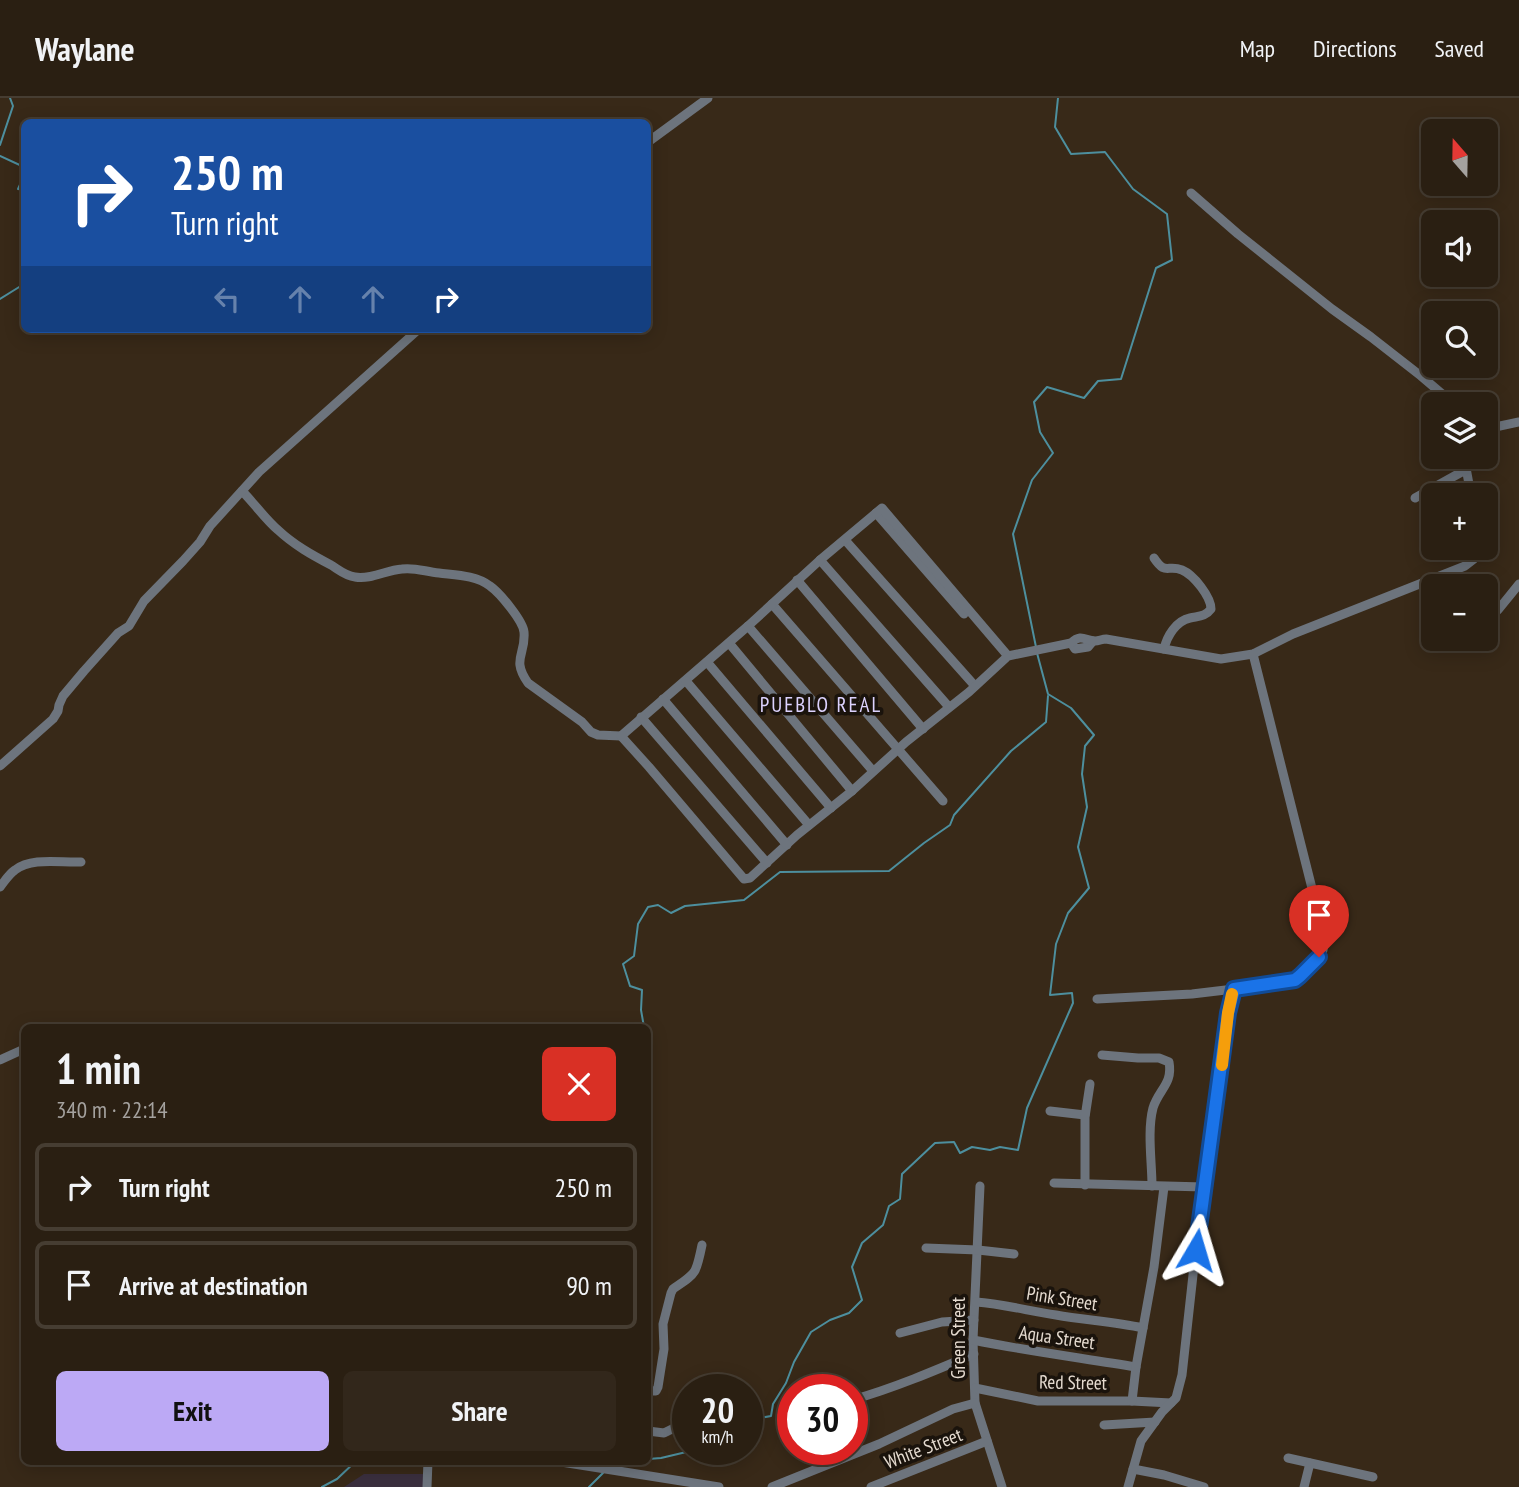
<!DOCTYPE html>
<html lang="en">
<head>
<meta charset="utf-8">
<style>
	:root { --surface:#2a1f12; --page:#32271b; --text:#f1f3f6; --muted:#a5a29f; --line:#463d32; --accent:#bca9f5 }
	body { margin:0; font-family:"PT Sans Narrow",sans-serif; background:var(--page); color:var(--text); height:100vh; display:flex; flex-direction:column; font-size:26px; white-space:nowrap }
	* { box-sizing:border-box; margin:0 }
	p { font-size:23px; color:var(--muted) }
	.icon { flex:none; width:38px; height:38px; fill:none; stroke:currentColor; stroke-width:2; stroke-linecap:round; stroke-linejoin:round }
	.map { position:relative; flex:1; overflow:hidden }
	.details { position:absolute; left:21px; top:926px; width:630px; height:441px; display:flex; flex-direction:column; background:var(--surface); border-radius:10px; box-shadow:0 4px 18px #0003,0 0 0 2px var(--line) }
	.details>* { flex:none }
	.hud { position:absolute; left:21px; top:21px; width:630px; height:214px; border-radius:10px; box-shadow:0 4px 18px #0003,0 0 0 2px var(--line); background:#1a4fa0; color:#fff; overflow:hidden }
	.needle { width:46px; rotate:340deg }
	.controls { position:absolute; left:1421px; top:21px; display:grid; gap:14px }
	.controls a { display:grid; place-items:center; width:77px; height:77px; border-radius:10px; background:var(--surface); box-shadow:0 4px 18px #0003,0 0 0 2px var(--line); font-size:35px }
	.speed { position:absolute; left:672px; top:1276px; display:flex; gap:14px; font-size:35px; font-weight:700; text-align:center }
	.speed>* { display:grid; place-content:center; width:91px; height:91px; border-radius:50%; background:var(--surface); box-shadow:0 4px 18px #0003,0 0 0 2px var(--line); line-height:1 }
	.speed small { font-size:18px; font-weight:400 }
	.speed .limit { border:10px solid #d22; background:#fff; color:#111 }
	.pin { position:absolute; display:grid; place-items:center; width:60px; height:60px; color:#fff; margin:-72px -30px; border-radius:50% 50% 50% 0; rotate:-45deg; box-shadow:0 0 7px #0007 }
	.pin .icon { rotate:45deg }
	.me { position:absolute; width:77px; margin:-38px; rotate:7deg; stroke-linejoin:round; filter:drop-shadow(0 0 5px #0008) }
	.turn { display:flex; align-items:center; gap:24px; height:147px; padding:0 35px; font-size:32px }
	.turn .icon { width:91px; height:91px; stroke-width:2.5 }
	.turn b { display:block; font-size:49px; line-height:60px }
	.lanes { display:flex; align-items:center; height:66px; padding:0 35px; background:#0003; justify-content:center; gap:35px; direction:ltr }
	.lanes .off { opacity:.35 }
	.round { display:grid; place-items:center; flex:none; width:74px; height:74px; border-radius:10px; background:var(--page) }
	.headline { display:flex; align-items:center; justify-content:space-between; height:119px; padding:0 35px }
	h1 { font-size:42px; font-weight:700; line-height:52px }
	.action { display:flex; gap:14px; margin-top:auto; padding:14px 35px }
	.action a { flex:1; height:80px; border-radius:10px; background:var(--accent); color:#111; font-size:28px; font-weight:700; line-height:80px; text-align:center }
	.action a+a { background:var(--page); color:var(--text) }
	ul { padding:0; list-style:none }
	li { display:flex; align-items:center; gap:21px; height:88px; margin:0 14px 10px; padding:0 21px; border:4px solid var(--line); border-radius:10px }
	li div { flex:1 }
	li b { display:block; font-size:26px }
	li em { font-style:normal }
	header { display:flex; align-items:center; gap:42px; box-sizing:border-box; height:98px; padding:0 35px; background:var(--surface); border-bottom:2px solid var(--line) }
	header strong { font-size:33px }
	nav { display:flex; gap:38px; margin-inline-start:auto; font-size:24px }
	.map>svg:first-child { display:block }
</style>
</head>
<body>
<header>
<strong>Waylane</strong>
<nav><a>Map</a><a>Directions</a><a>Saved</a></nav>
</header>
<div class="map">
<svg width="1519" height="1389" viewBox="0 0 1519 1389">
	<rect width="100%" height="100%" fill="#382918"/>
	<path fill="#3a2f3e" d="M364 1376H425L424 1389H344Z"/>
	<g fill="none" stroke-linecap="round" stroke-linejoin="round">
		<g stroke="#4d8f9e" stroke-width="2">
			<path d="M0 47 13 8 10 0"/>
			<path d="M0 58 24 69"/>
			<path d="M24 78 18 91 24 92"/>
			<path d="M0 201 24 186"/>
			<path d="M1036 549 1013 436 1032 382 1053 355 1040 334 1034 304 1047 289 1084 300 1098 283 1121 281 1156 170 1172 162 1167 116 1133 91 1105 54 1071 56 1055 29 1058 0"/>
			<path d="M644 929 641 912 642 892 630 888 623 866 634 858 638 826 648 809 658 807 671 815 685 808 744 802 780 774 889 773 924 745 950 727 954 717 1011 653 1046 624 1048 598"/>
			<path d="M648 969V974"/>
			<path d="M747 1335 758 1328 760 1320 771 1318 773 1306 786 1285 794 1264 811 1234 830 1222 849 1215 862 1202 852 1169 862 1145 883 1127 889 1108 900 1101 902 1076 935 1045 954 1044 960 1055 972 1049 990 1052 1000 1049 1018 1052 1027 1010 1073 905 1072 895 1050 897 1056 846 1068 815 1089 790 1078 749 1087 709 1082 676 1085 648 1094 637 1071 610 1048 596 1037 555"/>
			<path d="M648 1361 661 1360 699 1351"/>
			<path d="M610 1369 615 1364 620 1363"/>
			<path d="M322 1389 337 1381 356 1363"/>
			<path d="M589 1389 603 1375"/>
		</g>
		<g stroke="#6d747d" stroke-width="9">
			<path d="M648 44 708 0"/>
			<path d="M1191 95 1238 136 1332 211 1371 239 1421 278 1454 306"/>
			<path d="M1486 331 1519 324"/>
			<path d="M1464 359 1471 397"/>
			<path d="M242 393C254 405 266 422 278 432 294 447 312 457 331 467 339 472 346 478 355 479 371 482 386 472 402 471 415 469 426 474 439 475 455 477 476 477 490 488 500 495 523 523 524 534 526 557 511 561 528 585L582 624 591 634 598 637 621 638"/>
			<path d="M1415 400 1467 371"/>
			<path d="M876 415 964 516"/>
			<path d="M845 442 975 588"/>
			<path d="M1154 460C1166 478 1167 466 1182 472 1194 477 1211 499 1211 511 1205 519 1199 518 1190 520 1176 523 1167 538 1164 551"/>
			<path d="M820 462 949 609"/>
			<path d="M797 482 923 631"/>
			<path d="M772 506 943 703"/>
			<path d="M1486 519 1498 512 1519 486"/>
			<path d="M748 528 873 673"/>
			<path d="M729 545 852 693"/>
			<path d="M1071 545 1075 551 1088 549 1093 543"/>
			<path d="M1008 558 882 410 820 462 748 528 621 638 649 669 744 781 750 780 797 737 852 693 906 644 969 594 1008 558 1071 545C1082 535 1085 543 1095 543 1099 543 1102 541 1106 541L1221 561 1253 556 1293 536 1465 468 1474 461 1478 450"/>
			<path d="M707 564 831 710"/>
			<path d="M686 583 809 727"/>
			<path d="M663 601 787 747"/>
			<path d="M641 619 767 765"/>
			<path d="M0 668 53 621 58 613 59 607 63 598 84 573 118 535 129 528 144 503 183 463 200 444 210 428 259 374 419 231"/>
			<path d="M0 789C5 783 8 777 15 772 32 759 60 765 81 764"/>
			<path d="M1097 901 1192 896 1234 891"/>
			<path d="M1102 957 1138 960H1159L1169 964C1173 986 1159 991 1153 1010 1147 1033 1152 1065 1152 1088"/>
			<path d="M0 962 24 951"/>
			<path d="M1050 1013 1085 1017"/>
			<path d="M1054 1085 1204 1089"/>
			<path d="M1085 1087V1019L1090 986"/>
			<path d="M980 1088 973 1242 975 1305 1002 1389"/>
			<path d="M926 1150 978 1152 1014 1156"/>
			<path d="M976 1204C1003 1206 1029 1213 1056 1217 1085 1222 1114 1224 1143 1230"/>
			<path d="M900 1235 942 1224 974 1222"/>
			<path d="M973 1242C1027 1253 1082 1260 1136 1269"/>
			<path d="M975 1290 1038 1303H1132L1171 1305"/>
			<path d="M648 1293H656L658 1289 664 1251 663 1226 671 1195 673 1191C696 1175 696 1177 702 1147"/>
			<path d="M852 1302C894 1290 934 1273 974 1256"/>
			<path d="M1132 1303 1136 1269 1154 1169 1164 1089"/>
			<path d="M1104 1327 1155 1324"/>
			<path d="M648 1333 664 1335 674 1330"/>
			<path d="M1288 1360 1373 1379"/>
			<path d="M555 1363 719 1389"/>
			<path d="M1133 1371 1164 1377 1204 1389"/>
			<path d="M427 1389 428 1363"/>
			<path d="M772 1389 879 1346 953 1311 975 1305"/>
			<path d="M871 1389 987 1343"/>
			<path d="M1128 1389 1141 1343 1162 1314 1176 1300 1182 1277 1200 1113 1216 1010 1228 915 1234 891 1295 882C1304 876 1319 863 1323 852 1325 846 1324 840 1323 834L1253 556"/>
			<path d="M1304 1389 1310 1365"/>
		</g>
	</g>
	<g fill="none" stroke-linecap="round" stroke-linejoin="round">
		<g stroke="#114b97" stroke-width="18">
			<path id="route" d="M1196 1152 1228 915 1234 891 1295 882 1300 878 1319 859"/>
		</g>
		<use href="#route" stroke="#1a73e8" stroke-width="12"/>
		<path stroke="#f59e0b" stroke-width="12" d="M1222 967 1228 915 1232 896"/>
	</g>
	<g text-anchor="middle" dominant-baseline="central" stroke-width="7" stroke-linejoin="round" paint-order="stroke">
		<g font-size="19" fill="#e5dbd0" stroke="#1a130c">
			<text transform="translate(1062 1200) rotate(9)">Pink Street</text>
			<text transform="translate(1057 1239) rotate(8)">Aqua Street</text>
			<text transform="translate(958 1240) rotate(-90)">Green Street</text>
			<text transform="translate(1073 1284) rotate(1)">Red Street</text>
			<text transform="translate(923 1350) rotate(-21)">White Street</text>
		</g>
		<g font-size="21" letter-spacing="2" fill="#dcd2fe" stroke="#1a130c">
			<text x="821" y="606">PUEBLO REAL</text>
		</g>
	</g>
</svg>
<div class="controls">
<a><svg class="needle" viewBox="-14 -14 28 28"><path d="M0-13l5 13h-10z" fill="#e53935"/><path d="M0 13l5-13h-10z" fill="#a5a29f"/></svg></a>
<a><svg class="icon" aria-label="sound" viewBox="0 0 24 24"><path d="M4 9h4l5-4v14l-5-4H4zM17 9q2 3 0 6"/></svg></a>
<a><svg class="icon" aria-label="search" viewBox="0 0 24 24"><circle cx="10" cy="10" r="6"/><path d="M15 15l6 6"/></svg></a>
<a><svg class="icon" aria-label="layers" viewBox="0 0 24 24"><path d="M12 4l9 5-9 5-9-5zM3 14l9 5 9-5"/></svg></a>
<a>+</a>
<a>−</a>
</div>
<div class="speed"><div>20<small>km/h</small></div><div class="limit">30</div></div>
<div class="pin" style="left:1319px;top:859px;background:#d93025"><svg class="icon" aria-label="arrive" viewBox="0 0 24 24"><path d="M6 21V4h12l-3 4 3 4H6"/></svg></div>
<svg class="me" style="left:1196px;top:1152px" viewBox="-20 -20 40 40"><path d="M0-17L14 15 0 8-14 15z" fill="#1a73e8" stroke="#fff" stroke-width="4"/></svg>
<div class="hud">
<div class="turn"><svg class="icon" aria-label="right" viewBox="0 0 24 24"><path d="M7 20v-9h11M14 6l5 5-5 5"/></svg><div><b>250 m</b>Turn right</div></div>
<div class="lanes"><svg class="icon off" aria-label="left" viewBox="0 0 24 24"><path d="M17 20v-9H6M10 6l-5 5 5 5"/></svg><svg class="icon off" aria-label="ahead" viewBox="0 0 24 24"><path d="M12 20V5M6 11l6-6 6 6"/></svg><svg class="icon off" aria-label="ahead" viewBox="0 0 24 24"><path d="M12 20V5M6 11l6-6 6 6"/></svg><svg class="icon" aria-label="right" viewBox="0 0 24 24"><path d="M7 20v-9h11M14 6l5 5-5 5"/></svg></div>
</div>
<section class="details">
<div class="headline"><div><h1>1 min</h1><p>340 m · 22:14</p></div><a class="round" style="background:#d93025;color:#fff"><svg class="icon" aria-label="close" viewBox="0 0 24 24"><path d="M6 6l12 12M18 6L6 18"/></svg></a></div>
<ul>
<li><svg class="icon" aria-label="right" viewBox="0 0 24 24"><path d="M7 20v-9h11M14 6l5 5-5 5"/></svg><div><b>Turn right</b></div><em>250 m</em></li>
<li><svg class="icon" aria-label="arrive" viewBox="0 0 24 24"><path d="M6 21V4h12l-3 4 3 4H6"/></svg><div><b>Arrive at destination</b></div><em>90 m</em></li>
</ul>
<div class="action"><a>Exit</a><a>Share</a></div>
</section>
</div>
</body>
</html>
